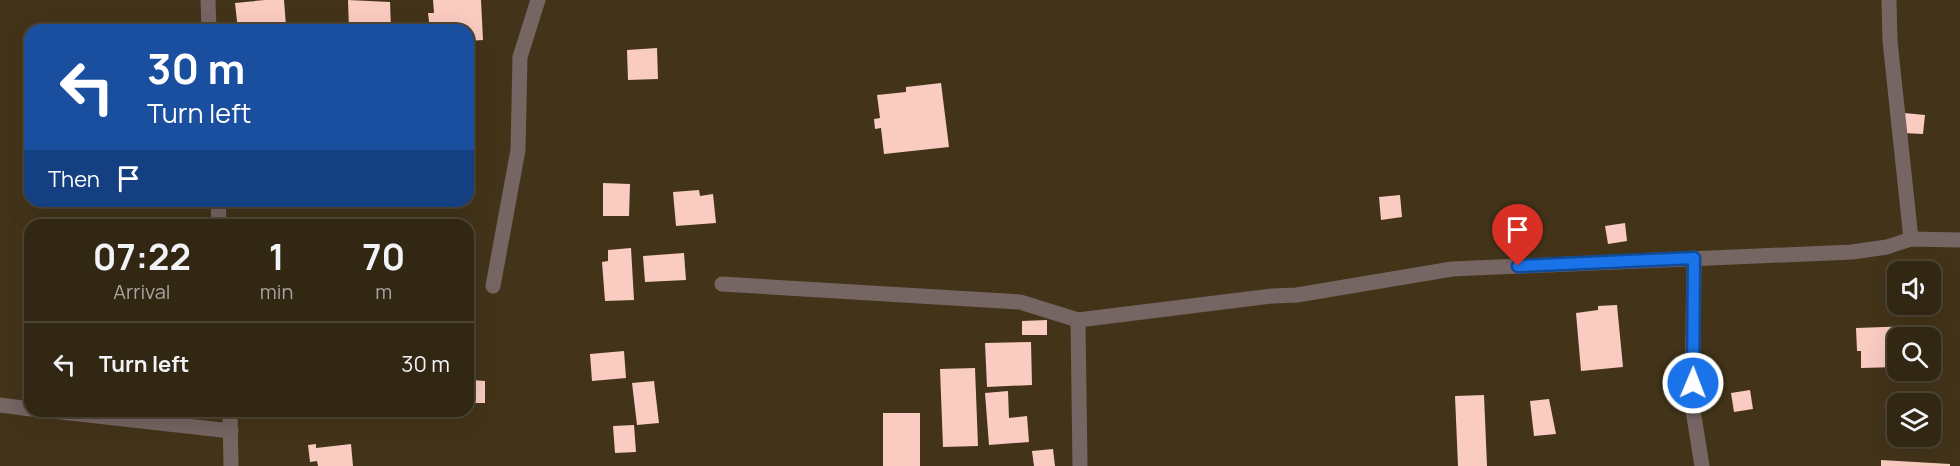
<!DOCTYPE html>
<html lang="en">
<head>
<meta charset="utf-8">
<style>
	:root { --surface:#322713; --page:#3a2f1c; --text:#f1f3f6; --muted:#a8a5a0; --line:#4d4433 }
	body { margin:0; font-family:Manrope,sans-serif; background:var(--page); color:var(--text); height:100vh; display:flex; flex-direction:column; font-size:22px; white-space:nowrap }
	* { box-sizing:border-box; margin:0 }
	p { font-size:20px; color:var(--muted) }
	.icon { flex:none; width:33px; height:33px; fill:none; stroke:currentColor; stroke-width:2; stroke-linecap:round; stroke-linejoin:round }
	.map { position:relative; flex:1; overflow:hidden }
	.details { position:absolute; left:24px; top:219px; width:450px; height:198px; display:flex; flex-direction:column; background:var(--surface); border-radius:18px; box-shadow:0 6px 24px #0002,0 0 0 2px var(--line) }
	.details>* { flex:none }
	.top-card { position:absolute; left:24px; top:24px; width:450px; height:183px; border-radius:18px; box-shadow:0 6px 24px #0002,0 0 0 2px var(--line); background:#1a4fa0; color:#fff; overflow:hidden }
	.tools { position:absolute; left:1887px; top:261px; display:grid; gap:12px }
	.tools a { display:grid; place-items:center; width:54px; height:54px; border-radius:12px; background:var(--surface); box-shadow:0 6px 24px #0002,0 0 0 2px var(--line); font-size:30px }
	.pin { position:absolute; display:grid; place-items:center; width:51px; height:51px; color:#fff; margin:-62px -26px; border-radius:50% 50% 50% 0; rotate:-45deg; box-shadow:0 0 6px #0007 }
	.pin .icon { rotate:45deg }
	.me { position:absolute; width:66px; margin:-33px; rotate:1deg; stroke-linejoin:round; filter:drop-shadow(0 0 4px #0008) }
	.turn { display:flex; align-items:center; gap:21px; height:126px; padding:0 24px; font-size:27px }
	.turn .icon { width:78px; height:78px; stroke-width:2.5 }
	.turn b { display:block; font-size:42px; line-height:51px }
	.then { display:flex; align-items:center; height:57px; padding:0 24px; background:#0003; gap:12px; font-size:22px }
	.eta { display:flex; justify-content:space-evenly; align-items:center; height:102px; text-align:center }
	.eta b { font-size:36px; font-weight:700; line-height:42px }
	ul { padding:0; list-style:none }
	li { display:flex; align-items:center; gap:18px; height:84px; padding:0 24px; border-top:2px solid var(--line) }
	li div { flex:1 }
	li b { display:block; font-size:22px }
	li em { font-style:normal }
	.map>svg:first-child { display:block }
</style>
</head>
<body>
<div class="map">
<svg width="1960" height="466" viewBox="0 0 1960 466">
	<rect width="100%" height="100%" fill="#433419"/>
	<g fill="#facbc1">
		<path d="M265 0H284L286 26 298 25 299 30H238L235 3Z"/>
		<path d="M348 0 390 2 391 30H349Z"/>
		<path d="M433 0H481L483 40 468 41V30H430L428 13H434Z"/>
		<path d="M657 48 658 79 628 80 627 50Z"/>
		<path d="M941 83 949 147 884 154 881 128 875 129 874 119 880 118 877 95 906 92V87Z"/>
		<path d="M1904 113 1925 115 1923 134 1903 133Z"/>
		<path d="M603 183 630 184 629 216H603Z"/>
		<path d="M699 190 700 196 713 194 716 223 676 226 673 192Z"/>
		<path d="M1400 195 1402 217 1381 220 1379 197Z"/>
		<path d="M1625 223 1627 241 1608 244 1605 226Z"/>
		<path d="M631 248 634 300 605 301 602 262 608 261V250Z"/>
		<path d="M684 253 686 280 645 282 643 256Z"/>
		<path d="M1617 305 1623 367 1581 371 1576 313 1598 310V306Z"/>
		<path d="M1047 320V335H1022V321Z"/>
		<path d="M1912 326 1913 338H1898V367L1861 368V351H1857L1856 328Z"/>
		<path d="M1031 342 1032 385 987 387 985 343Z"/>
		<path d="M624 351 626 378 592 381 590 354Z"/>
		<path d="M975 368 978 446 943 447 940 369Z"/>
		<path d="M472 380 485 381V403H473Z"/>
		<path d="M654 381 659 423 637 425 632 383Z"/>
		<path d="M1750 390 1753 409 1734 412 1731 393Z"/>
		<path d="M1008 391 1009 418 1027 416 1029 442 989 445 985 393Z"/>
		<path d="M1484 395 1487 466H1458L1455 396Z"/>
		<path d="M1549 399 1556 434 1534 436 1530 401Z"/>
		<rect x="883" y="413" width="37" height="53"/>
		<path d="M634 425 636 452 615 453 613 426Z"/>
		<path d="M316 444V448L351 444 353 466H318L317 461 310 462 308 445Z"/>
		<path d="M1053 449 1055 466H1034L1032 451Z"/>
		<path d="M1881 460 1950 464V466H1881Z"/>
	</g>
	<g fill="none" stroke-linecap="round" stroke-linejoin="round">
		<g stroke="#756563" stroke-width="15">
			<path d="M208 0 209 30"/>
			<path d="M1889 0 1890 41 1911 239"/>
			<path d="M218 201 219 225"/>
			<path d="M1694 258 1692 404 1702 466"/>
			<path d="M722 284 1020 302 1078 320 1272 296 1297 295 1452 269 1852 252 1887 247 1911 239 1960 240"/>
			<path d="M493 286 518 150 520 57 538 0"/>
			<path d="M1078 320 1080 466"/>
			<path d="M0 405 30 409"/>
			<path d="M52 411 231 431"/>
			<path d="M230 411 231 466"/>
		</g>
	</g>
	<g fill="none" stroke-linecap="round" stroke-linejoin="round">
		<g stroke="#114b97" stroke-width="15">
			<path id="route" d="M1518 266 1694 258 1693 383"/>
		</g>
		<use href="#route" stroke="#1a73e8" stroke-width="10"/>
	</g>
</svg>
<div class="tools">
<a><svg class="icon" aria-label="sound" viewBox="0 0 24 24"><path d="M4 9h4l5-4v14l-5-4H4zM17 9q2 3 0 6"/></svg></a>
<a><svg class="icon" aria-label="search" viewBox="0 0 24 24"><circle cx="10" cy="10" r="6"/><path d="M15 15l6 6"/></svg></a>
<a><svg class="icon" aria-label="layers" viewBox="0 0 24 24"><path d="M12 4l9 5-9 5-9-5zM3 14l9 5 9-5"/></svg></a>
</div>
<div class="pin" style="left:1518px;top:266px;background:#d93025"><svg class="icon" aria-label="arrive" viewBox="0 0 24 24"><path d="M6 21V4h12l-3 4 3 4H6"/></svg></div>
<svg class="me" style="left:1693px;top:383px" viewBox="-20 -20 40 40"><circle r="17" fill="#1a73e8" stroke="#fff" stroke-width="3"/><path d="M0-11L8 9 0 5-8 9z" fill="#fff"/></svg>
<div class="top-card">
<div class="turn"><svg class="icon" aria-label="left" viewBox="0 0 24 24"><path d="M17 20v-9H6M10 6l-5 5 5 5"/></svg><div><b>30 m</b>Turn left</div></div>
<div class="then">Then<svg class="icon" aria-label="arrive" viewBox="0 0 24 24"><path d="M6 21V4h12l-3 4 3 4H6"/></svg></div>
</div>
<section class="details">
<div class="eta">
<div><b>07:22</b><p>Arrival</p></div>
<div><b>1</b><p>min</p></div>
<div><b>70</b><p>m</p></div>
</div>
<ul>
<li><svg class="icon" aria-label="left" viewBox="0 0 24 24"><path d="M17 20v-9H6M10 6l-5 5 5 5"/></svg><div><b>Turn left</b></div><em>30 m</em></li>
</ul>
</section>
</div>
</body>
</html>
